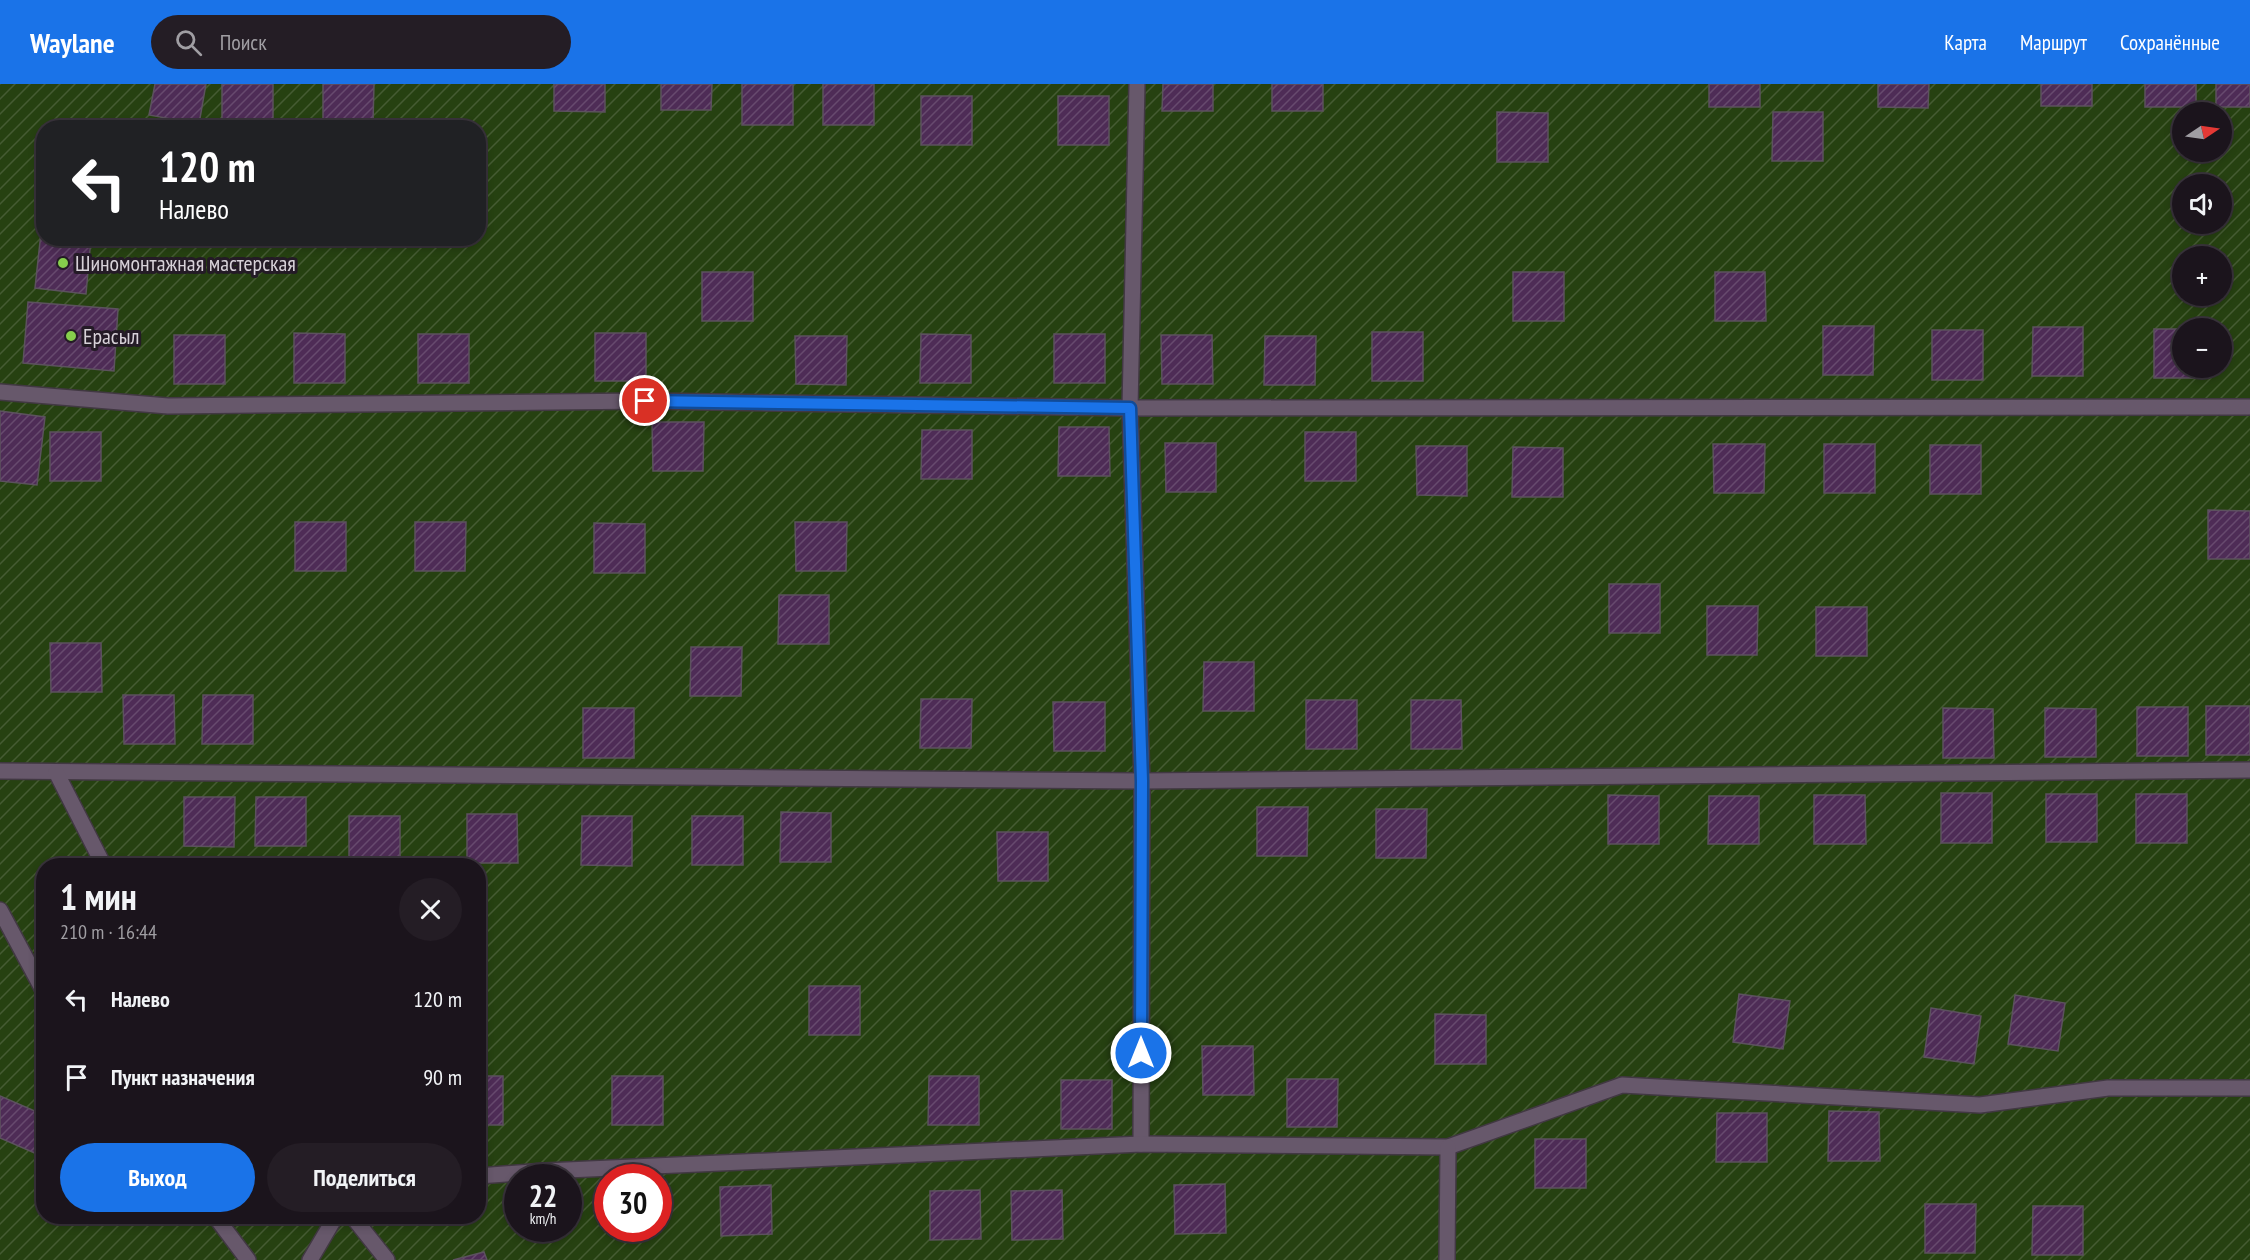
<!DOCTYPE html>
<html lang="ru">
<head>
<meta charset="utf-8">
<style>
	:root { --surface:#1b141c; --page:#241d25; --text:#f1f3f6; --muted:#a09ea3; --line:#39333b; --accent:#1a73e8 }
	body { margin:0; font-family:"PT Sans Narrow",sans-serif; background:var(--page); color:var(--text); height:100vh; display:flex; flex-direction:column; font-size:22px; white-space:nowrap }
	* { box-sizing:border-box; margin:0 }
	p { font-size:20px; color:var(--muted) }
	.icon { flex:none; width:33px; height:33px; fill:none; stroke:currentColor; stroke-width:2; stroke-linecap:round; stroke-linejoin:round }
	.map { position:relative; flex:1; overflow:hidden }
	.sheet { position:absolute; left:36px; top:774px; width:450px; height:366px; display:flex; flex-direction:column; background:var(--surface); border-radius:24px; box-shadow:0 3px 9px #0003,0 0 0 2px var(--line) }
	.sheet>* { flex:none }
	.hud { position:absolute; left:36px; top:36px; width:450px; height:126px; border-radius:24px; box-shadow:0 3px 9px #0003,0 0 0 2px var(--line); background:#202124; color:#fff; overflow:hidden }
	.needle { width:39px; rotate:77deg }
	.buttons { position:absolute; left:2172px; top:18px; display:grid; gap:12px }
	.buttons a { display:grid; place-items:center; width:60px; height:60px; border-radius:50%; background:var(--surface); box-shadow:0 3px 9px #0003,0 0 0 2px var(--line); font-size:30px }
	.speed { position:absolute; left:504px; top:1080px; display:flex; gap:12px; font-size:30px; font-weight:700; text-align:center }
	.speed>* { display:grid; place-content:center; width:78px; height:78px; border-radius:50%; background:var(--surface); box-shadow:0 3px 9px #0003,0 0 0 2px var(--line); line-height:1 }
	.speed small { font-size:15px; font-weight:400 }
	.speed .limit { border:9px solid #d22; background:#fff; color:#111 }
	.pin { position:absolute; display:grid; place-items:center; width:51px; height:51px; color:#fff; margin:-26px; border:3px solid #fff; border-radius:50%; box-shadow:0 2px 6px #0007 }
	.me { position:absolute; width:66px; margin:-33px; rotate:0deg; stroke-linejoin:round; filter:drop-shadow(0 0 4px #0008) }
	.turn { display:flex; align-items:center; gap:21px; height:126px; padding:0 24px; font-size:27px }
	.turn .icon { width:78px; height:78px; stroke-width:2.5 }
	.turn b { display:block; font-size:42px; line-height:51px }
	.round { display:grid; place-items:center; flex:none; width:63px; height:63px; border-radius:32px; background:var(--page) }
	.summary { display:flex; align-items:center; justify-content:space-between; height:102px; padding:0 24px }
	h1 { font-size:36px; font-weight:600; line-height:45px }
	.button { display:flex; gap:12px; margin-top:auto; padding:12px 24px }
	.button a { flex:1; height:69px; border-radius:36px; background:var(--accent); color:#fff; font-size:24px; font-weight:600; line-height:69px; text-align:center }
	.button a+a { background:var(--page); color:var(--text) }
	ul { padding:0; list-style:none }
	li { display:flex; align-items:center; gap:18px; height:78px; padding:0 24px }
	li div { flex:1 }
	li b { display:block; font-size:22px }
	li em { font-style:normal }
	header { display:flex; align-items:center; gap:36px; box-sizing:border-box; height:84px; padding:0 30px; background:var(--accent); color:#fff }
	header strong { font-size:28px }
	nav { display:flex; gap:33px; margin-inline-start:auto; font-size:21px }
	.search { width:420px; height:54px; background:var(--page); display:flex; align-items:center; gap:15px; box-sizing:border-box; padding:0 21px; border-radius:33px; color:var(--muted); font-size:22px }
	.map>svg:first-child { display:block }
</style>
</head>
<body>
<header>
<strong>Waylane</strong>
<div class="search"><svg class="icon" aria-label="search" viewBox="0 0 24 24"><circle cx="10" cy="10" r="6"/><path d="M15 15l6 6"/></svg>Поиск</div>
<nav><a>Карта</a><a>Маршрут</a><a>Сохранённые</a></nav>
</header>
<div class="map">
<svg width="2250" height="1176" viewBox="0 0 2250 1176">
	<defs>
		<pattern id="garden-furrows" width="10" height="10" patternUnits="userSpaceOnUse" patternTransform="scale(1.5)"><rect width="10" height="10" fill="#264111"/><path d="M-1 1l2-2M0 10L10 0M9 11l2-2" fill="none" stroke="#455b33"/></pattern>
		<pattern id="building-hatch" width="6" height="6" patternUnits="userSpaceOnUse" patternTransform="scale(1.5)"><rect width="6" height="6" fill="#4e2c56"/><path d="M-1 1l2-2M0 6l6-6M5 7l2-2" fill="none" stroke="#674a6e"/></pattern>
	</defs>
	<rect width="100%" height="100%" fill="#241b26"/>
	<path fill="url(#garden-furrows)" fill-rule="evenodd" d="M0 0H2250V1176H0ZM2182 28H2222V68H2182ZM44 44H478V154H44ZM2182 100H2222V140H2182ZM2182 172H2222V212H2182ZM2182 244H2222V284H2182ZM44 782H478V1132H44ZM518 1094H568V1144H518ZM608 1094H658V1144H608Z"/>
	<g fill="url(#building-hatch)" stroke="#5c525e" stroke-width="1.5">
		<path d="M155 0H206L199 40 149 31Z"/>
		<rect x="222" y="0" width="51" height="39"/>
		<path d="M323 0H374L373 38H323Z"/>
		<path d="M554 0H605V28L554 27Z"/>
		<path d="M661 0H712L711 26H661Z"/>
		<rect x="742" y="0" width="51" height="41"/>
		<rect x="823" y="0" width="51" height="41"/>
		<path d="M1163 0H1213V27H1162Z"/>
		<rect x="1272" y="0" width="51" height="27"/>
		<rect x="1709" y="0" width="51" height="23"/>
		<path d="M1878 0H1929L1928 24 1878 23Z"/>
		<rect x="2041" y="0" width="51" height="22"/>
		<rect x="2145" y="0" width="51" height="23"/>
		<rect x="2216" y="0" width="34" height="23"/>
		<rect x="921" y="12" width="51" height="49"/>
		<rect x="1058" y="12" width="51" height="49"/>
		<path d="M1497 28 1548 29V78H1497Z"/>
		<path d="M1773 28H1823V77H1772Z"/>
		<path d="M44 121V154H91L86 210 35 204Z"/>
		<rect x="702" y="188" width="51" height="49"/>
		<rect x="1513" y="188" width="51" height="49"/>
		<path d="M1715 188H1765L1766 237H1715Z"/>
		<path d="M28 218 118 225 114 287 23 279Z"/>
		<path d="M1823 242H1874L1873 291H1823Z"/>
		<path d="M2033 243H2083V292H2032Z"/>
		<path d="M2154 245H2182V284H2204V294H2154Z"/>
		<rect x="1932" y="246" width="51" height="50"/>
		<rect x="1372" y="248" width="51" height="49"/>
		<path d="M294 249 345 250V299H294Z"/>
		<rect x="595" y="249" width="51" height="48"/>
		<rect x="418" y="250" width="51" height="49"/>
		<path d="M921 250 971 251V299H920Z"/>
		<rect x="1054" y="250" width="51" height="49"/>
		<rect x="174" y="251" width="51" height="49"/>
		<path d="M1161 251H1212L1213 300H1162Z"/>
		<path d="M795 252H847L846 301 796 300Z"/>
		<path d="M1265 252H1316L1315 301H1264Z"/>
		<path d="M0 327 45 333 37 401 0 397Z"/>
		<path d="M652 338H704L703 387H653Z"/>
		<path d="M1059 343H1109L1110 392H1058Z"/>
		<path d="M922 346H972V395H921Z"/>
		<rect x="50" y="348" width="51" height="49"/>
		<rect x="1305" y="348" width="51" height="49"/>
		<path d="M1165 359H1216V408H1166Z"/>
		<path d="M1713 360H1765L1764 409H1714Z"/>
		<rect x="1824" y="360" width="51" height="49"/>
		<rect x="1930" y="361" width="51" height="49"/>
		<path d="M1416 362H1467V412L1417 411Z"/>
		<path d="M1513 363 1563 364V413H1512Z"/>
		<path d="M2208 426 2250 427V475H2208Z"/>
		<rect x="295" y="438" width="51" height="49"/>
		<path d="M415 438H466L465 487H415Z"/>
		<path d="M795 438H847L846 487H796Z"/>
		<path d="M594 439 645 440V489H594Z"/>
		<rect x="1609" y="500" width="51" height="49"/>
		<path d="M779 511H829V560H778Z"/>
		<path d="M1707 522H1758L1757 571H1707Z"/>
		<rect x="1816" y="523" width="51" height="49"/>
		<path d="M50 559H101L102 608H51Z"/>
		<path d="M691 563H742L741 612H690Z"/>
		<path d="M1204 578H1254V627H1203Z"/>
		<path d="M123 611H174L175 660H124Z"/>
		<path d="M203 611H253V660H202Z"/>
		<path d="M921 615H972L971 664H920Z"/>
		<rect x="1306" y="616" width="51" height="49"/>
		<path d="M1411 616H1461L1462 665H1411Z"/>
		<path d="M1053 618H1105V667H1054Z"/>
		<rect x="2206" y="622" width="44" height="49"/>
		<rect x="2137" y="623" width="51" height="49"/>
		<rect x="583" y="624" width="51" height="50"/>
		<path d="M1943 624 1993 625 1994 674H1943Z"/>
		<path d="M2045 624 2096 625V673H2045Z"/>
		<rect x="1941" y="709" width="51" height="50"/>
		<rect x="2046" y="710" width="51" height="48"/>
		<rect x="2136" y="710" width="51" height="49"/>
		<path d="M1608 711 1659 712V760H1608Z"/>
		<path d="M1814 711H1865L1866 760H1814Z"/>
		<path d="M1709 712H1759V760H1708Z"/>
		<path d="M184 713H235L234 763 184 762Z"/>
		<path d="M256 713H306V762H255Z"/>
		<path d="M1257 723H1308L1307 772H1257Z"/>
		<path d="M1376 725H1427L1426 774H1376Z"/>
		<path d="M781 728 831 729V778H780Z"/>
		<path d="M467 730H517L518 779H467Z"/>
		<rect x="349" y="732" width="51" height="49"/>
		<path d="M582 732H632V782L581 781Z"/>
		<rect x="692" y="732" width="51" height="49"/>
		<path d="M997 748H1048V797H998Z"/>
		<rect x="809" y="902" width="51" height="49"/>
		<path d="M1739 910 1790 917 1783 965 1733 958Z"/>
		<path d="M2015 911 2065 919 2058 967 2008 960Z"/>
		<path d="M1931 924 1981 932 1974 980 1924 973Z"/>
		<path d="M1435 930 1486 931V980H1435Z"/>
		<path d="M1202 962H1253L1254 1011H1203Z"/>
		<rect x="478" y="992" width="25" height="49"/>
		<rect x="612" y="992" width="51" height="49"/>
		<path d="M929 992H979V1041H928Z"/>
		<path d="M1287 995H1338L1337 1043H1287Z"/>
		<rect x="1061" y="996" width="51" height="49"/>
		<path d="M0 1012 44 1031V1073L0 1054Z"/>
		<path d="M1829 1027 1879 1028 1880 1077H1828Z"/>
		<path d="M1717 1029H1767V1078H1716Z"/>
		<rect x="1535" y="1055" width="51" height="49"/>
		<path d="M1225 1100 1226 1149 1175 1150 1174 1101Z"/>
		<path d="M771 1101 772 1150 721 1152 720 1103Z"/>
		<path d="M980 1106 981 1155 930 1156V1107Z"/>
		<path d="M1062 1106 1063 1155 1012 1156 1011 1107Z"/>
		<path d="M1925 1120H1976L1975 1169H1925Z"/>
		<path d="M2033 1122H2083V1171H2032Z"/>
		<path d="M484 1168 487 1176H453Z"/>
	</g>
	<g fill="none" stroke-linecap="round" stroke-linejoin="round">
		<g stroke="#413842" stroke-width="18">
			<g id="minor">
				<path d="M1137 0 1130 324 1142 697 1141 1060"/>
				<path d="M0 308 168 322 645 317 1130 324 2250 323"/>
				<path d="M0 687 1142 697 2250 686"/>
				<path d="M56 688 104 782"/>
				<path d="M478 1092 545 1087 1141 1060 1448 1063 1622 1001 1980 1021 2108 1004H2250"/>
				<path d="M352 1132 387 1176"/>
				<path d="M310 1176 336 1132"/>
				<path d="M1447 1176 1448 1063"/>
			</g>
		</g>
		<g stroke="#413842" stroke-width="18">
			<g id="tertiary">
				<path d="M0 826 44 908"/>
				<path d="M215 1132 248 1176"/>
			</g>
		</g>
		<use href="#minor" stroke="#67586b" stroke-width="15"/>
		<use href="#tertiary" stroke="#67586b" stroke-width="15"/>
	</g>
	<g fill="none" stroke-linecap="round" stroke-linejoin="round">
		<g stroke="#114b97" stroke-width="15">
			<path id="route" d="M645 317 1130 324 1142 697 1141 969"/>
		</g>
		<use href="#route" stroke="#1a73e8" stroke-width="10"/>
	</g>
	<g fill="#86cf4c" stroke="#241b26" stroke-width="2">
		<circle cx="63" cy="179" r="6"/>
		<circle cx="71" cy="252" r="6"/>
	</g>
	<g text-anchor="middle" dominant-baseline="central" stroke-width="6" stroke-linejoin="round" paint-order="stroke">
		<g font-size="22" fill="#d7d1d8" stroke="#241b26" text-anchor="start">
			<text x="75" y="179">Шиномонтажная мастерская</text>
			<text x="83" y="252">Ерасыл</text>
		</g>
	</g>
</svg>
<div class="buttons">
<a><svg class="needle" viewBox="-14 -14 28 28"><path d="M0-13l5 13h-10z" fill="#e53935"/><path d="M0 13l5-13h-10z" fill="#a09ea3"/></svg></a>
<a><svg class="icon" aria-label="sound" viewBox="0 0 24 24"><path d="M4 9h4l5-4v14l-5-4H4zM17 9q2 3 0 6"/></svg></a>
<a>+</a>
<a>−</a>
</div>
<div class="speed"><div>22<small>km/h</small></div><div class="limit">30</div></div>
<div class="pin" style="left:645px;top:317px;background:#d93025"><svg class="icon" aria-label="arrive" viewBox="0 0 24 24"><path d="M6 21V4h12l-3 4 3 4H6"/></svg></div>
<svg class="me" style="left:1141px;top:969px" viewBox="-20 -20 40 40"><circle r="17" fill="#1a73e8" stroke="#fff" stroke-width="3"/><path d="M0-11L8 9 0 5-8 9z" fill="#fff"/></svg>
<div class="hud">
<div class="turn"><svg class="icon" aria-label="left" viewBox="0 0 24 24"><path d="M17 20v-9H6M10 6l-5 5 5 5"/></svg><div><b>120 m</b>Налево</div></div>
</div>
<section class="sheet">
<div class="summary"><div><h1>1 мин</h1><p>210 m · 16:44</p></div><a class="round"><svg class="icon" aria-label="close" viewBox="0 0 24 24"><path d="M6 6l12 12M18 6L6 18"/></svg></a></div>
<ul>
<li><svg class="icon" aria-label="left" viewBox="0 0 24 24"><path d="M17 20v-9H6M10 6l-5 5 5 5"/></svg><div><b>Налево</b></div><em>120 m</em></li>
<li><svg class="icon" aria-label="arrive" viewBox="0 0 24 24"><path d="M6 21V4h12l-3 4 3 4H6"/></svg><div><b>Пункт назначения</b></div><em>90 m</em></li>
</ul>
<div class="button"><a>Выход</a><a>Поделиться</a></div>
</section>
</div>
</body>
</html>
